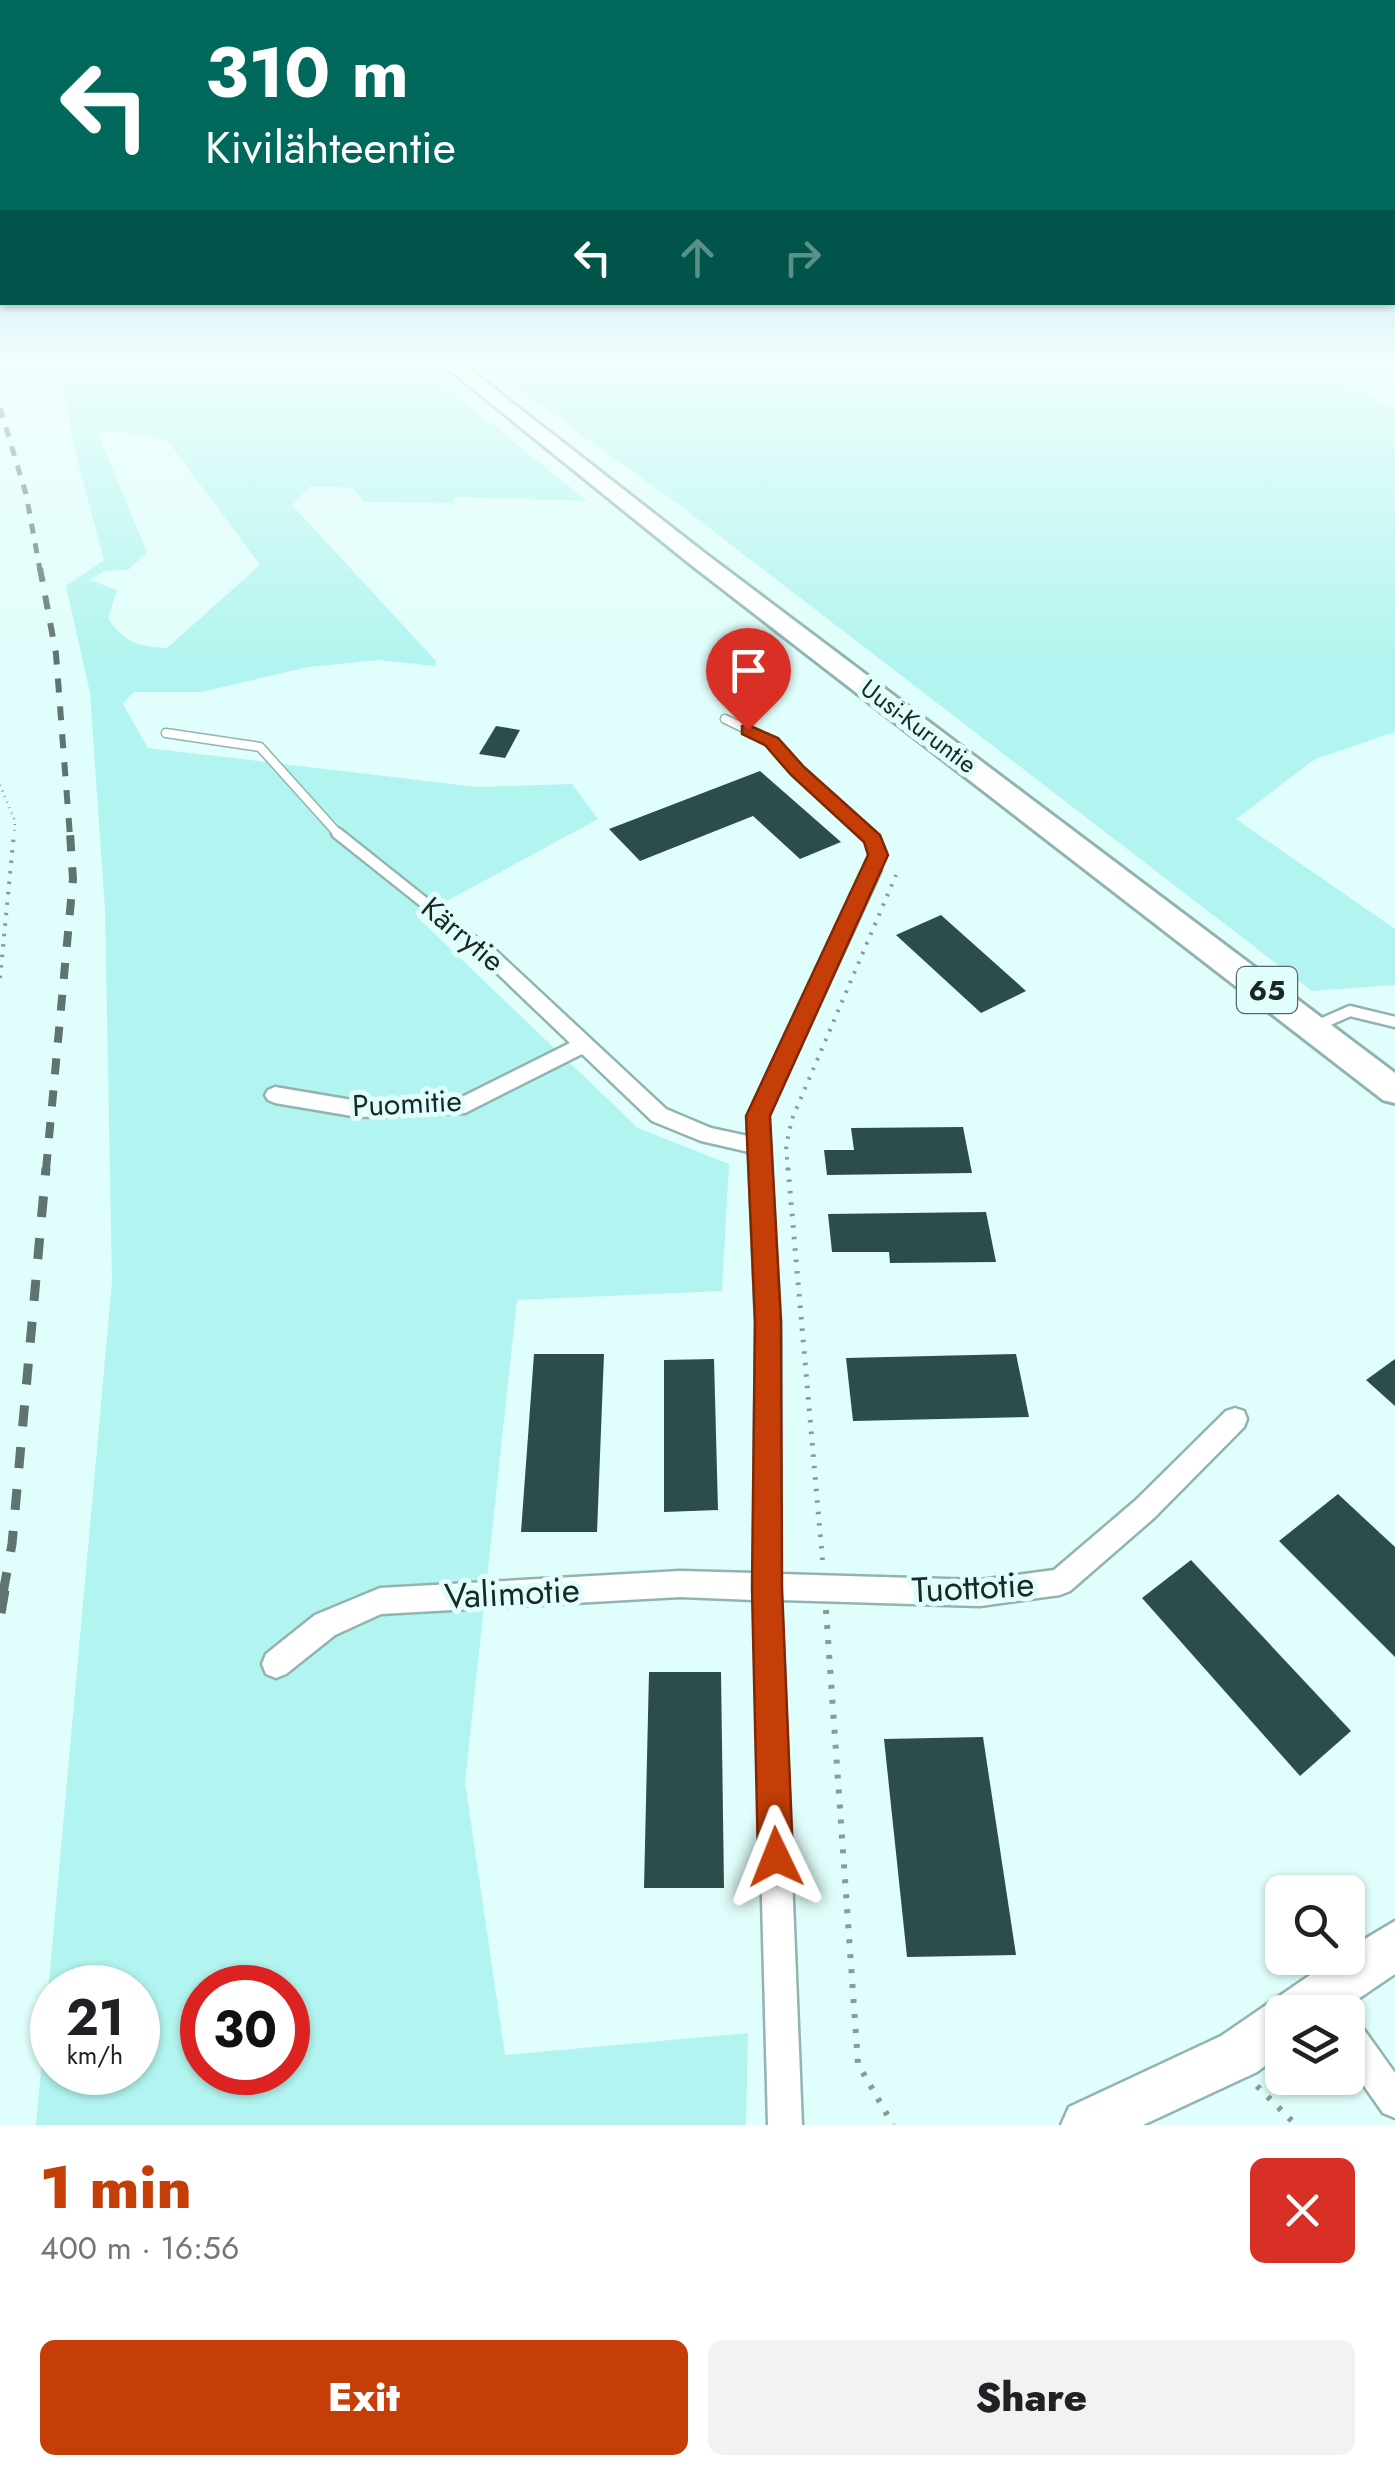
<!DOCTYPE html>
<html lang="en">
<head>
<meta charset="utf-8">
<style>
	:root { --surface:#fff; --page:#f2f2f2; --text:#202124; --muted:#757577; --accent:#c53d07 }
	body { margin:0; font-family:Jost,sans-serif; background:var(--page); color:var(--text); height:100vh; display:flex; flex-direction:column; font-size:38px; white-space:nowrap }
	* { box-sizing:border-box; margin:0 }
	p { font-size:32px; color:var(--muted) }
	.icon { flex:none; width:55px; height:55px; fill:none; stroke:currentColor; stroke-width:2; stroke-linecap:round; stroke-linejoin:round }
	.map { position:relative; height:2125px; overflow:hidden }
	.sheet { display:flex; flex-direction:column; background:var(--surface); flex:1 }
	.sheet>* { flex:none }
	.guide { position:absolute; left:0px; top:0px; width:1395px; height:305px; box-shadow:0 2px 8px #0004; background:#00695c; color:#fff; overflow:hidden }
	.controls { position:absolute; left:1265px; top:1875px; display:grid; gap:20px }
	.controls a { display:grid; place-items:center; width:100px; height:100px; border-radius:15px; background:var(--surface); box-shadow:0 2px 8px #0004; font-size:50px }
	.speed { position:absolute; left:30px; top:1965px; display:flex; gap:20px; font-size:50px; font-weight:700; text-align:center }
	.speed>* { display:grid; place-content:center; width:130px; height:130px; border-radius:50%; background:var(--surface); box-shadow:0 2px 8px #0004; line-height:1 }
	.speed small { font-size:25px; font-weight:400 }
	.speed .limit { border:15px solid #d22; background:#fff; color:#111 }
	.pin { position:absolute; display:grid; place-items:center; width:85px; height:85px; color:#fff; margin:-102px -42px; border-radius:50% 50% 50% 0; rotate:-45deg; box-shadow:0 0 10px #0007 }
	.pin .icon { rotate:45deg }
	.me { position:absolute; width:110px; margin:-55px; rotate:358deg; stroke-linejoin:round; filter:drop-shadow(0 0 8px #0008) }
	.turn { display:flex; align-items:center; gap:35px; height:210px; padding:0 40px; font-size:45px }
	.turn .icon { width:130px; height:130px; stroke-width:2.5 }
	.turn b { display:block; font-size:70px; line-height:85px }
	.lanes { display:flex; align-items:center; height:95px; padding:0 40px; background:#0003; justify-content:center; gap:50px; direction:ltr }
	.lanes .off { opacity:.35 }
	.round { display:grid; place-items:center; flex:none; width:105px; height:105px; border-radius:15px; background:var(--page) }
	.headline { display:flex; align-items:center; justify-content:space-between; height:170px; padding:0 40px }
	h1 { font-size:60px; font-weight:800; line-height:75px; color:var(--accent) }
	.cta { display:flex; gap:20px; margin-top:auto; padding:20px 40px }
	.cta a { flex:1; height:115px; border-radius:15px; background:var(--accent); color:#fff; font-size:40px; font-weight:800; line-height:115px; text-align:center }
	.cta a+a { background:var(--page); color:var(--text) }
	.map>svg:first-child { display:block }
</style>
</head>
<body>
<div class="map">
<svg width="1395" height="2125" viewBox="0 0 1395 2125">
	<rect width="100%" height="100%" fill="#e0fefb"/>
	<g fill="#b2f4ef" fill-rule="evenodd">
		<path d="M60 359H412L587 501 456 497 452 503 364 502 352 488 311 486 292 505 436 661 435 666 380 660 308 667 201 692H133L123 704 148 748 477 787 572 784 598 819 417 917 638 1128 729 1164 722 1291 517 1300 465 1782 505 2055 748 2033 746 2125H36L112 1282 105 909 90 693 66 586 104 560 73 443ZM121 431 167 440 260 565 167 648C140 647 124 643 108 618L117 590 90 580 104 571 128 570 147 552 98 434ZM52 1988H138V2072H52ZM202 1988H288V2072H202Z"/>
		<path d="M486 359H1295L1395 409V732L1315 759 1236 819 1395 929V985L1312 991 682 507 523 393Z"/>
	</g>
	<g fill="#2d4d4b">
		<path d="M496 726 520 730 505 758 479 754Z"/>
		<path d="M760 771 841 842 800 859 753 816 640 861 609 829Z"/>
		<path d="M941 915 1026 991 981 1013 896 935Z"/>
		<path d="M963 1127 972 1173 827 1175 824 1150H854L851 1128Z"/>
		<path d="M986 1212 996 1262 890 1263 889 1252H832L828 1214Z"/>
		<path d="M534 1354H604L597 1532H521Z"/>
		<path d="M1016 1354 1029 1417 853 1421 846 1358Z"/>
		<path d="M714 1359 718 1510 664 1512V1360Z"/>
		<path d="M1395 1359V1406L1366 1380Z"/>
		<path d="M1338 1494 1395 1547V1657L1279 1541Z"/>
		<path d="M1191 1560 1351 1731 1300 1776 1142 1598Z"/>
		<path d="M649 1672H721L724 1888H644Z"/>
		<path d="M983 1737 1016 1955 907 1957 884 1739Z"/>
	</g>
	<g fill="none" stroke-linecap="round" stroke-linejoin="round">
		<g stroke="#91b4b1" stroke-width="11">
			<g id="lane-far1">
				<path d="M725 719 771 741 797 771 868 836"/>
				<path d="M166 733 260 747 340 836"/>
			</g>
		</g>
		<g stroke="#91b4b1" stroke-width="15">
			<g id="lane">
				<path d="M337 833 484 950"/>
				<path d="M865 833 873 840 878 855 872 870"/>
				<path d="M1316 1026 1350 1011 1395 1022"/>
			</g>
		</g>
		<g stroke="#91b4b1" stroke-width="5">
			<g id="street">
				<path d="M872 864 881 870 768 1116 780 1322V1574L980 1580 1054 1570 1136 1500 1226 1411 1235 1408 1244 1411 1247 1419 1244 1427 1154 1518 1070 1591 1060 1595 980 1606 781 1600 802 2125H768L754 1600 680 1597 381 1614 335 1635 286 1674 276 1678 266 1674 262 1664 266 1654 315 1615 380 1588 680 1571 754 1573 756 1322 749 1152 701 1141 652 1121 582 1054 465 1113 358 1117 275 1103 268 1100 265 1095 268 1090 275 1087 358 1101 462 1097 570 1043 477 954 475 950 484 944 491 946 666 1109 711 1128 748 1136V1116L863 870Z"/>
				<path d="M1348 2020 1360 2024 1395 2073V2118L1383 2113 1348 2063Z"/>
			</g>
		</g>
		<g stroke="#91b4b1" stroke-width="5">
			<path id="secondary" d="M1395 1921V1974L1339 2012H1282V2053L1257 2072 1143 2125H1061L1069 2107 1221 2036 1335 1958H1348V1949Z"/>
		</g>
		<g stroke="#91b4b1" stroke-width="6">
			<path id="primary" d="M436 359H456L706 554 1395 1073V1103L1383 1100 690 564Z"/>
		</g>
		<path stroke="#869d9a" stroke-width="2.5" stroke-dasharray="1 5" stroke-linecap="butt" d="M0 785 15 821 14 836"/>
		<g stroke="#869d9a" stroke-width="4" stroke-dasharray="2.5 8" stroke-linecap="butt">
			<path d="M0 978 14 833"/>
			<path d="M788 1170 786 1146 792 1119 896 875"/>
		</g>
		<path stroke="#869d9a" stroke-width="5" stroke-dasharray="2.5 9" stroke-linecap="butt" d="M788 1168 823 1566"/>
		<g stroke="#869d9a" stroke-width="6" stroke-dasharray="4 11" stroke-linecap="butt">
			<path d="M826 1610 858 2064 893 2125"/>
			<path d="M1257 2086 1296 2125"/>
		</g>
		<use href="#lane-far1" stroke="#fff" stroke-width="8"/>
		<use href="#lane" stroke="#fff" stroke-width="10"/>
		<use href="#street" fill="#fff" fill-rule="evenodd"/>
		<use href="#secondary" fill="#fff" fill-rule="evenodd"/>
		<use href="#primary" fill="#fff" fill-rule="evenodd"/>
		<path stroke="#5f7371" stroke-width="5" stroke-dasharray="10 10" stroke-linecap="butt" d="M0 408 26 494 40 570"/>
		<path stroke="#5f7371" stroke-width="6" stroke-dasharray="14 14" stroke-linecap="butt" d="M40 568 56 654 70 836"/>
		<path stroke="#5f7371" stroke-width="8" stroke-dasharray="16 16" stroke-linecap="butt" d="M46 1170 73 879 70 833"/>
		<path stroke="#5f7371" stroke-width="9" stroke-dasharray="21 21" stroke-linecap="butt" d="M3 1593 12 1544 46 1168"/>
		<path stroke="#5f7371" stroke-width="11" stroke-dasharray="26 26" stroke-linecap="butt" d="M0 1613 4 1590"/>
	</g>
	<linearGradient id="sky" x2="0" y2="1"><stop stop-color="#7fbcd9"/><stop offset="0.55" stop-color="#f1fffd"/><stop offset="1" stop-color="#f1fffd" stop-opacity="0"/></linearGradient>
	<rect width="1395" height="657" fill="url(#sky)"/>
	<path fill="#c53d07" stroke="#802805" stroke-width="2.5" d="M748 725 778 738 804 767 880 835 888 855 770 1116 781 1322 782 1588 793 1857 788 1869 776 1874 763 1869 758 1857 752 1588 755 1322 746 1116 868 855 864 842 791 775 765 745 742 734V726Z"/>
	<g text-anchor="middle" dominant-baseline="central" stroke-width="10" stroke-linejoin="round" paint-order="stroke">
		<g font-size="25" fill="#192826" stroke="#e0fefb">
			<text transform="translate(919 726) rotate(37)">Uusi-Kuruntie</text>
		</g>
		<rect fill="#e0fefb" stroke="#556866" stroke-width="2.5" x="1237" y="967" width="60" height="46" rx="8"/>
		<g font-size="28" font-weight="bold" fill="#192826">
			<text x="1267" y="990">65</text>
		</g>
		<g font-size="30" fill="#192826" stroke="#e0fefb">
			<text transform="translate(463 934) rotate(40)">Kärrytie</text>
			<text transform="translate(407 1103) rotate(-3)">Puomitie</text>
		</g>
		<g font-size="35" fill="#192826" stroke="#e0fefb">
			<text transform="translate(973 1587) rotate(-3)">Tuottotie</text>
			<text transform="translate(512 1593) rotate(-3)">Valimotie</text>
		</g>
	</g>
</svg>
<div class="controls">
<a><svg class="icon" aria-label="search" viewBox="0 0 24 24"><circle cx="10" cy="10" r="6"/><path d="M15 15l6 6"/></svg></a>
<a><svg class="icon" aria-label="layers" viewBox="0 0 24 24"><path d="M12 4l9 5-9 5-9-5zM3 14l9 5 9-5"/></svg></a>
</div>
<div class="speed"><div>21<small>km/h</small></div><div class="limit">30</div></div>
<div class="pin" style="left:748px;top:730px;background:#d93025"><svg class="icon" aria-label="arrive" viewBox="0 0 24 24"><path d="M6 21V4h12l-3 4 3 4H6"/></svg></div>
<svg class="me" style="left:776px;top:1857px" viewBox="-20 -20 40 40"><path d="M0-17L14 15 0 8-14 15z" fill="#c53d07" stroke="#fff" stroke-width="4"/></svg>
<div class="guide">
<div class="turn"><svg class="icon" aria-label="left" viewBox="0 0 24 24"><path d="M17 20v-9H6M10 6l-5 5 5 5"/></svg><div><b>310 m</b>Kivilähteentie</div></div>
<div class="lanes"><svg class="icon" aria-label="left" viewBox="0 0 24 24"><path d="M17 20v-9H6M10 6l-5 5 5 5"/></svg><svg class="icon off" aria-label="ahead" viewBox="0 0 24 24"><path d="M12 20V5M6 11l6-6 6 6"/></svg><svg class="icon off" aria-label="right" viewBox="0 0 24 24"><path d="M7 20v-9h11M14 6l5 5-5 5"/></svg></div>
</div>
</div>
<section class="sheet">
<div class="headline"><div><h1>1 min</h1><p>400 m · 16:56</p></div><a class="round" style="background:#d93025;color:#fff"><svg class="icon" aria-label="close" viewBox="0 0 24 24"><path d="M6 6l12 12M18 6L6 18"/></svg></a></div>
<div class="cta"><a>Exit</a><a>Share</a></div>
</section>
</body>
</html>
